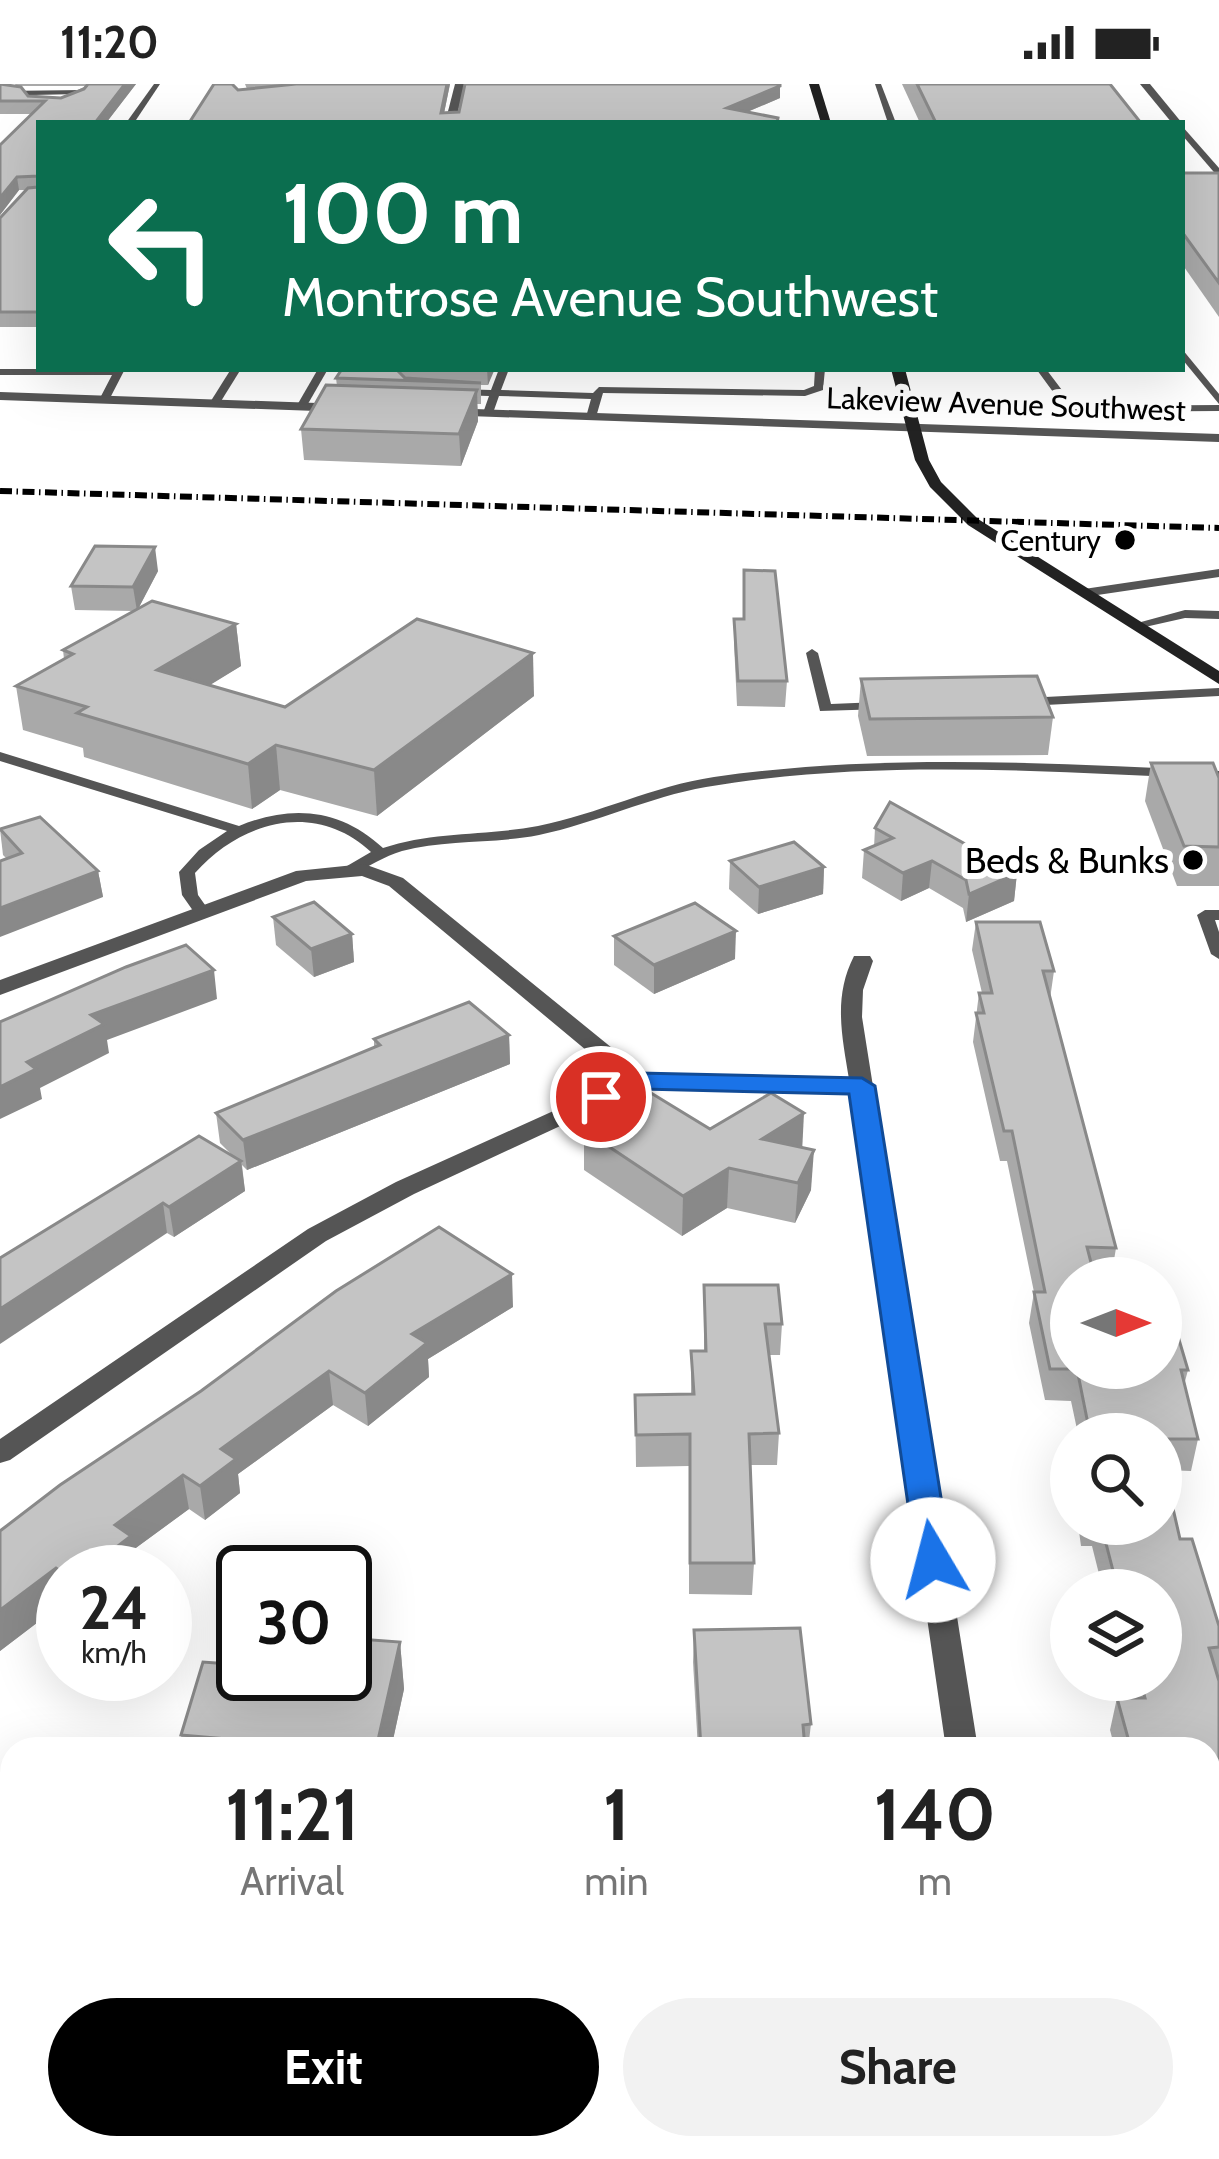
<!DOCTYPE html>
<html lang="en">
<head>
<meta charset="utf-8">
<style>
	:root { --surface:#fff; --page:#f2f2f2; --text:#222; --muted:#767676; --accent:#000 }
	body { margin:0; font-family:Cabin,sans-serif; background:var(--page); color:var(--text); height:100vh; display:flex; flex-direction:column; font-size:45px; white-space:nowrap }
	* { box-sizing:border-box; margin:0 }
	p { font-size:39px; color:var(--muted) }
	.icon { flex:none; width:66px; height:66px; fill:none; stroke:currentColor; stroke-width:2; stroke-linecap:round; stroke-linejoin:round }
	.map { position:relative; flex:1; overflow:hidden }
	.drawer { position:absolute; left:0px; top:1653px; width:1221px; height:423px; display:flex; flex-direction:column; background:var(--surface); border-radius:36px 36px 0 0; box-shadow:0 12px 48px #0002 }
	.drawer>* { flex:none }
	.top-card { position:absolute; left:36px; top:36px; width:1149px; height:252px; border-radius:0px; box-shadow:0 12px 48px #0002; background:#0b6e4f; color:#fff; overflow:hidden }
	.needle { width:78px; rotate:90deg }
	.buttons { position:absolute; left:1050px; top:1173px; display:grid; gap:24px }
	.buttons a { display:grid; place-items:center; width:132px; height:132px; border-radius:50%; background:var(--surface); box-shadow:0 12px 48px #0002; font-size:60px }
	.speed { position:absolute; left:36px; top:1461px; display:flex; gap:24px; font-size:60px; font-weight:700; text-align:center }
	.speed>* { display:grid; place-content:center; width:156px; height:156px; border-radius:50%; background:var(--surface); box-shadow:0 12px 48px #0002; line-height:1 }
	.speed small { font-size:30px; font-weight:400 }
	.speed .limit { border:6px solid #111; border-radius:18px; background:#fff; color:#111 }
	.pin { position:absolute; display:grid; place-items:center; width:102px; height:102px; color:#fff; margin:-51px; border:6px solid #fff; border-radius:50%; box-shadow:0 3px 12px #0007 }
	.me { position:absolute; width:132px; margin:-66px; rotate:352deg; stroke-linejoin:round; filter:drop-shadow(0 0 9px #0008) }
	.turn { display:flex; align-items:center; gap:42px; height:252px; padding:0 48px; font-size:54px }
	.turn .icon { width:156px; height:156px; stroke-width:2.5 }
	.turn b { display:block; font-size:84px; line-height:102px }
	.eta { display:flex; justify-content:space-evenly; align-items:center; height:204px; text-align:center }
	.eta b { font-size:72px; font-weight:800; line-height:84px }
	.cta { display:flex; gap:24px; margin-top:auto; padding:24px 48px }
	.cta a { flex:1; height:138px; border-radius:72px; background:var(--accent); color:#fff; font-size:48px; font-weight:800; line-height:138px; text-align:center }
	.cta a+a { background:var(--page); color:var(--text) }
	.status { display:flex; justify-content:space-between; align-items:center; height:84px; padding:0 60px; background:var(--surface); direction:ltr }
	.status svg { height:33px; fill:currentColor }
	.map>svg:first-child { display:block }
</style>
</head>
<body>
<div class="status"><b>11:20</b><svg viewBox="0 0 49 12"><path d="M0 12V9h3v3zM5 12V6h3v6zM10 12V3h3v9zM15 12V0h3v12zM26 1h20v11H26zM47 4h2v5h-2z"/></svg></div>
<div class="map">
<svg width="1219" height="2075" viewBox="0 0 1219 2075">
	<rect width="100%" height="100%" fill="#fff"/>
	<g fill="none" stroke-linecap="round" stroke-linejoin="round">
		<g fill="#555" fill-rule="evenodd">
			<path d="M154 0H160L134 39H126Z"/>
			<path d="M875 0H881L896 39H888Z"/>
			<path d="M85 6 88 8C74 26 52 23 30 20L25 11H0V7ZM80 10 62 18 35 16 32 11Z"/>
			<path d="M1182 265 1219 310V320L1182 275Z"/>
			<path d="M0 285H125L109 316 104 319 99 316 112 291H0Z"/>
			<path d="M231 285H241L218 322H210L209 320Z"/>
			<path d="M318 285H328L305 325H297L296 323Z"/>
			<path d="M499 285H509L501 306 593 309 599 303 804 306 814 302 815 285H825L823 306 805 312 603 309 596 333 591 336 586 333 591 315 499 312 493 329 488 332 483 329 489 312 458 311 453 308 458 305 491 306Z"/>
			<path d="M1046 285 1074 322 1219 321V327L1071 328 1067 327 1037 286Z"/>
			<path d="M1219 485V493L1084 513 1078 509 1084 505Z"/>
			<path d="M1185 526 1219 527V535L1185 534 1136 545 1130 541Z"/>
			<path d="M812 565 818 569 831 620 879 618 886 622 884 625 820 627 806 569Z"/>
			<path d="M1219 604V612L1026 622 1019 618 1026 614Z"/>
			<path d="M0 668 239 742C292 720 341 725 383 764 433 747 486 752 538 742 598 730 653 702 714 693 882 669 1051 679 1219 687V695C1049 688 875 674 706 703 649 713 596 739 539 751 494 760 446 755 402 767 384 772 369 783 352 790L344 785 347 782 371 768C316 717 242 736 195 789L198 811 210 828 202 833 196 831 182 811 179 788 199 766 227 747 0 677Z"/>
			<path d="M1205 826H1219V836H1215L1219 848V875L1211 870 1197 831Z"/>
		</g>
		<g fill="#555" fill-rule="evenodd">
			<path d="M455 0H465L455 39H445Z"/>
			<path d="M1140 0H1150L1182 39H1172Z"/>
			<path d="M1182 42 1219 84V94L1182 51Z"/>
			<path d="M364 780 403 794 644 990 849 995C842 952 833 913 854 872H870L873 877 863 906 862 933 978 1665H946L851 1009 642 1004 414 1110 326 1157 10 1376 0 1379V1355L308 1145 396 1098 622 996 389 802 362 792 306 797 0 911V896L296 787Z"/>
			<path d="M145 2064H183L179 2075H141Z"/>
			<path d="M1004 2064H1042L1043 2075H1005Z"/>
		</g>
		<g fill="#555" fill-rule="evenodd">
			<path d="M0 308 345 320 352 324 345 328 0 316Z"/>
			<path d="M446 324 1219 350V358L441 331 439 328Z"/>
		</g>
		<g fill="#222" fill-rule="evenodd">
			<path d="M809 0H819L831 39H821Z"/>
			<path d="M891 285H905L929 376 941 398 978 435 1219 587V600L968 441 930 403 915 376Z"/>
		</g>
		<path stroke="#000" stroke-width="6" stroke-dasharray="12 4.5 1.5 4.5" stroke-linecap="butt" d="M0 407 1219 444"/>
	</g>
	<g fill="#a9a9a9">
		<path d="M0 0 28 12 61 14 86 2H16L15 0H136L106 39H39V243H0V134L26 106H19L0 131V61L33 30H0Z"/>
		<path d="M214 0H234V3L238 6 247 5 245 0H450L444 29 780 14 747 28 189 39Z"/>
		<path d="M902 0H1110L1141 39H920Z"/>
		<path d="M1182 89H1219V233L1182 180Z"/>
		<path d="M342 285H493L488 301H481V320H477L478 337 461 382 304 376 301 345 337 302 336 294Z"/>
		<path d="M744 486 787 597 785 623 737 622 734 559V535H743Z"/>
		<path d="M158 487 138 525 236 540 241 582 209 601 285 623 534 612 377 732 280 706 252 725 84 673 83 664 23 646 16 602 64 575 63 566 133 527 75 526 71 502Z"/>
		<path d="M861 595 1053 633 1048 671 867 672 858 632Z"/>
		<path d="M1151 679 1219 694V802H1177L1145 717Z"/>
		<path d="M875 744 1017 789 1014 817 966 838 963 824 929 804 901 817 862 794 864 766 874 763Z"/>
		<path d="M0 745 98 787 103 813 6 774 3 771Z"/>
		<path d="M730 777 824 783 823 810 758 830 729 805Z"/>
		<path d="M273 833 352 850 354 878 314 893 276 861Z"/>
		<path d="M976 838 1054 887 1050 915 1116 1164 1111 1194H1071V1284L1188 1286 1184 1301 1198 1355 1191 1387 1164 1386 1180 1455 1219 1542V1976H1209V1665H1115L1110 1646 1117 1614H1130L1125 1596H1161V1506H1103L1092 1462H1081L1078 1440H1161V1350H1078L1071 1317 1045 1316 1029 1239 1034 1208 1007 1077H1000L973 958 979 909H982L972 866Z"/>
		<path d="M614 852 735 875 654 910 614 881Z"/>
		<path d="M509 951 510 980 247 1086 242 1081 245 1107 174 1153 167 1149 0 1174 233 1072 220 1059 216 1029 374 963V955Z"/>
		<path d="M710 1045 802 1064 811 1106 795 1139 727 1124 682 1152 584 1086V1046Z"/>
		<path d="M704 1201 782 1240 780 1271H769L779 1349 777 1381H750L754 1479 752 1511 689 1510V1382L636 1383 635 1311 691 1310V1267H704Z"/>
		<path d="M513 1223 428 1275 429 1293 368 1342 333 1321 238 1390 240 1409 205 1436 189 1425 133 1466 137 1486 63 1488V1519L0 1567V1447L201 1307Z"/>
		<path d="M694 1546 811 1640 808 1665H698L693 1578Z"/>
		<path d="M400 1558 404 1605 391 1665H183L181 1651 345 1590Z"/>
		<path d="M12 1710V1835L0 1824V1720Z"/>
	</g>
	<g fill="#898989">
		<path d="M125 0H136L106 39H95Z"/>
		<path d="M447 0H450L442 39 441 29Z"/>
		<path d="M780 2V14L726 37 727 24Z"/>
		<path d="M17 93 19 106 0 131V114Z"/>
		<path d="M487 285H493L494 287 488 301Z"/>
		<path d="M477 306 478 337 461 382 459 350Z"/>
		<path d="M155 463 158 487 137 527 133 503Z"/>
		<path d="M236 540 241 582 163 630 157 586Z"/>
		<path d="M533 569 534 612 377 732 374 686Z"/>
		<path d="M276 661 280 706 252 725 248 680Z"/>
		<path d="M932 777 929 804 901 817 903 789Z"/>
		<path d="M824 783 823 810 758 830 759 803Z"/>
		<path d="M98 787 103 813 0 853V824Z"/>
		<path d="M1017 789 1014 817 966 838 969 810Z"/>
		<path d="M736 847 735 875 654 910V881Z"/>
		<path d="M352 850 354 878 314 893 311 865Z"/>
		<path d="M214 886 217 915 107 956 109 969 40 1004 42 1015 0 1035V1003L27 978 91 931Z"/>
		<path d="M509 951 510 980 247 1086 243 1056Z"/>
		<path d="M804 1029 802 1069 762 1055Z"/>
		<path d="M814 1066 811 1106 795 1139 798 1099Z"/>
		<path d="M241 1077 245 1107 174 1153 169 1123Z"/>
		<path d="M729 1084 727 1124 682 1152 683 1112Z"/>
		<path d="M163 1119 167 1149 0 1260V1225Z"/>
		<path d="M512 1190 513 1223 428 1275 429 1293 368 1342 365 1309 412 1250Z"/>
		<path d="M329 1287 333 1321 238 1390 240 1409 205 1436 200 1402 221 1365Z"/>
		<path d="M183 1391 189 1425 133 1466 137 1486 135 1488H84L115 1441Z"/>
		<path d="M56 1484 63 1519 0 1567V1526Z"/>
		<path d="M400 1558 404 1605 391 1665H376Z"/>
		<path d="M12 1988V2064H14L10 2075H0V2019Z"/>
	</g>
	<g fill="#c4c4c4" stroke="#898989" stroke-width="3">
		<path d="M0 0 21 3 28 12 61 14 84 5 88 0H125L95 39H39V92L17 93 0 114V61L45 17H0Z"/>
		<path d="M214 0H232L238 6 296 0H447L441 29 459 28 465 0H780V2L727 24 778 34 777 39H189Z"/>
		<path d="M917 0H1110L1141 39H936Z"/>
		<path d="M1182 89H1219V199L1182 148Z"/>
		<path d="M39 103V228H0V134L28 104Z"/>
		<path d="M342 285H396L405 294 481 299 336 294Z"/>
		<path d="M326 301 477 306 459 350 301 345Z"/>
		<path d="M95 462 155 463 133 503 71 502Z"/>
		<path d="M744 486 775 487 787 597H738L734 535H744Z"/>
		<path d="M152 517 236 540 157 586 285 623 417 535 533 569 374 686 276 661 248 680 77 629 87 623 16 602 73 570 63 566Z"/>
		<path d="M1037 592 1053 633 870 635 861 595Z"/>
		<path d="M1151 679H1213L1219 694V763L1184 762Z"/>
		<path d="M890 718 1017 789 969 810 966 796 932 777 903 789 864 766 893 754 875 744Z"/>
		<path d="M40 733 98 787 0 824V777L22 769 0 745Z"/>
		<path d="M794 758 824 783 759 803 730 777Z"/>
		<path d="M314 818 352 850 311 865 273 833Z"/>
		<path d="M695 819 736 847 654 881 614 852Z"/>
		<path d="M976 838H1040L1054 887H1043L1116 1164 1087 1163 1095 1194H1071V1284H1161V1242H1175L1188 1286H1181L1198 1355H1161V1350H1090L1077 1285H1050L1034 1208H1045L1012 1047H1004L976 929H984L979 909H992Z"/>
		<path d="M186 861 214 886 91 931 104 940 27 978 36 985 0 1003V938L126 883Z"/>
		<path d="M469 918 509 951 243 1056 216 1029 380 961 374 955Z"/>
		<path d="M651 1009 710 1045 771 1009 804 1029 762 1055 814 1066 798 1099 729 1084 683 1112 584 1046Z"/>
		<path d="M199 1052 241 1077 169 1123 163 1119 0 1225V1174Z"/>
		<path d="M439 1143 512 1190 412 1250 427 1259 365 1309 329 1287 221 1365 236 1375 200 1402 183 1391 115 1441 131 1452 84 1488 63 1489 56 1484 0 1526V1447L60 1401 201 1307 336 1207Z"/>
		<path d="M704 1201H778L782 1240H765L779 1349 749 1350 754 1479H690V1350L636 1351 635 1311 694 1310 691 1267H706Z"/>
		<path d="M1161 1372 1180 1455H1192L1219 1542V1563L1209 1564 1219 1597V1944H1209V1665H1131L1117 1614H1145L1140 1596H1161V1506H1118L1101 1440H1161Z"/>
		<path d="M800 1544 811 1640 803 1641 805 1665H701L694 1546Z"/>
		<path d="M345 1554 400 1558 376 1665H296V1661L181 1651 203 1578 243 1581V1590H345Z"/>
		<path d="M12 1710V1810L11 1811 0 1801V1720Z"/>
		<path d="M0 1940 12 1942V1988L0 2019Z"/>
		<path d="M337 2064H449L448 2075H336Z"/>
		<path d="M742 2064H860L861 2075H743Z"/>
	</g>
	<path fill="#1a73e8" stroke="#114b97" stroke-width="3" d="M638 989 862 994 875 1002 951 1476 945 1485H921L916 1476 849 1010 642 1005 601 1021 587 1013Z"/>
	<g fill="#000" stroke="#fff" stroke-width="4.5">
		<circle cx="1125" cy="456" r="12"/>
		<circle cx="1193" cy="776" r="12"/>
	</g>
	<g text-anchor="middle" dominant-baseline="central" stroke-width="12" stroke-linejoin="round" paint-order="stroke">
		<g font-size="30" fill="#000" stroke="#fff">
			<text transform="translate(1006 320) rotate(2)">Lakeview Avenue Southwest</text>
		</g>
		<g font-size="30" fill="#000" stroke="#fff" text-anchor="end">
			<text x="1101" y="456">Century</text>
		</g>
		<g font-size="36" fill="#000" stroke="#fff" text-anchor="end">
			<text x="1169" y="776">Beds &amp; Bunks</text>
		</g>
	</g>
</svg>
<div class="buttons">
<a><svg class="needle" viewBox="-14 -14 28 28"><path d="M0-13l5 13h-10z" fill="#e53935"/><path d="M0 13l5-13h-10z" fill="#767676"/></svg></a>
<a><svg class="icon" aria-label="search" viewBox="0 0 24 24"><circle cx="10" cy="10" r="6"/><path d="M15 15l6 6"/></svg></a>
<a><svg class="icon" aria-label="layers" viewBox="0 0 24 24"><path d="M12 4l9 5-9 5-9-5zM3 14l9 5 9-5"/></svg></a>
</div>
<div class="speed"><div>24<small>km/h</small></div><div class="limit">30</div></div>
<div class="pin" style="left:601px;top:1013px;background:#d93025"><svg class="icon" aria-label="arrive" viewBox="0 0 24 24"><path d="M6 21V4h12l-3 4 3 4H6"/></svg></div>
<svg class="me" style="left:933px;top:1476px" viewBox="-20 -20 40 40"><circle r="19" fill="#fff"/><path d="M0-13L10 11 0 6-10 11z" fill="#1a73e8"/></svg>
<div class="top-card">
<div class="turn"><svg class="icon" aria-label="left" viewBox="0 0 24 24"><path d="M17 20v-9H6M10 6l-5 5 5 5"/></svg><div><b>100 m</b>Montrose Avenue Southwest</div></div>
</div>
<section class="drawer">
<div class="eta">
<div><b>11:21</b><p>Arrival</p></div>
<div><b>1</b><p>min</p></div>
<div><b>140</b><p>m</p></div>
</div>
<div class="cta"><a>Exit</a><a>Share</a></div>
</section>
</div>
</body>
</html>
